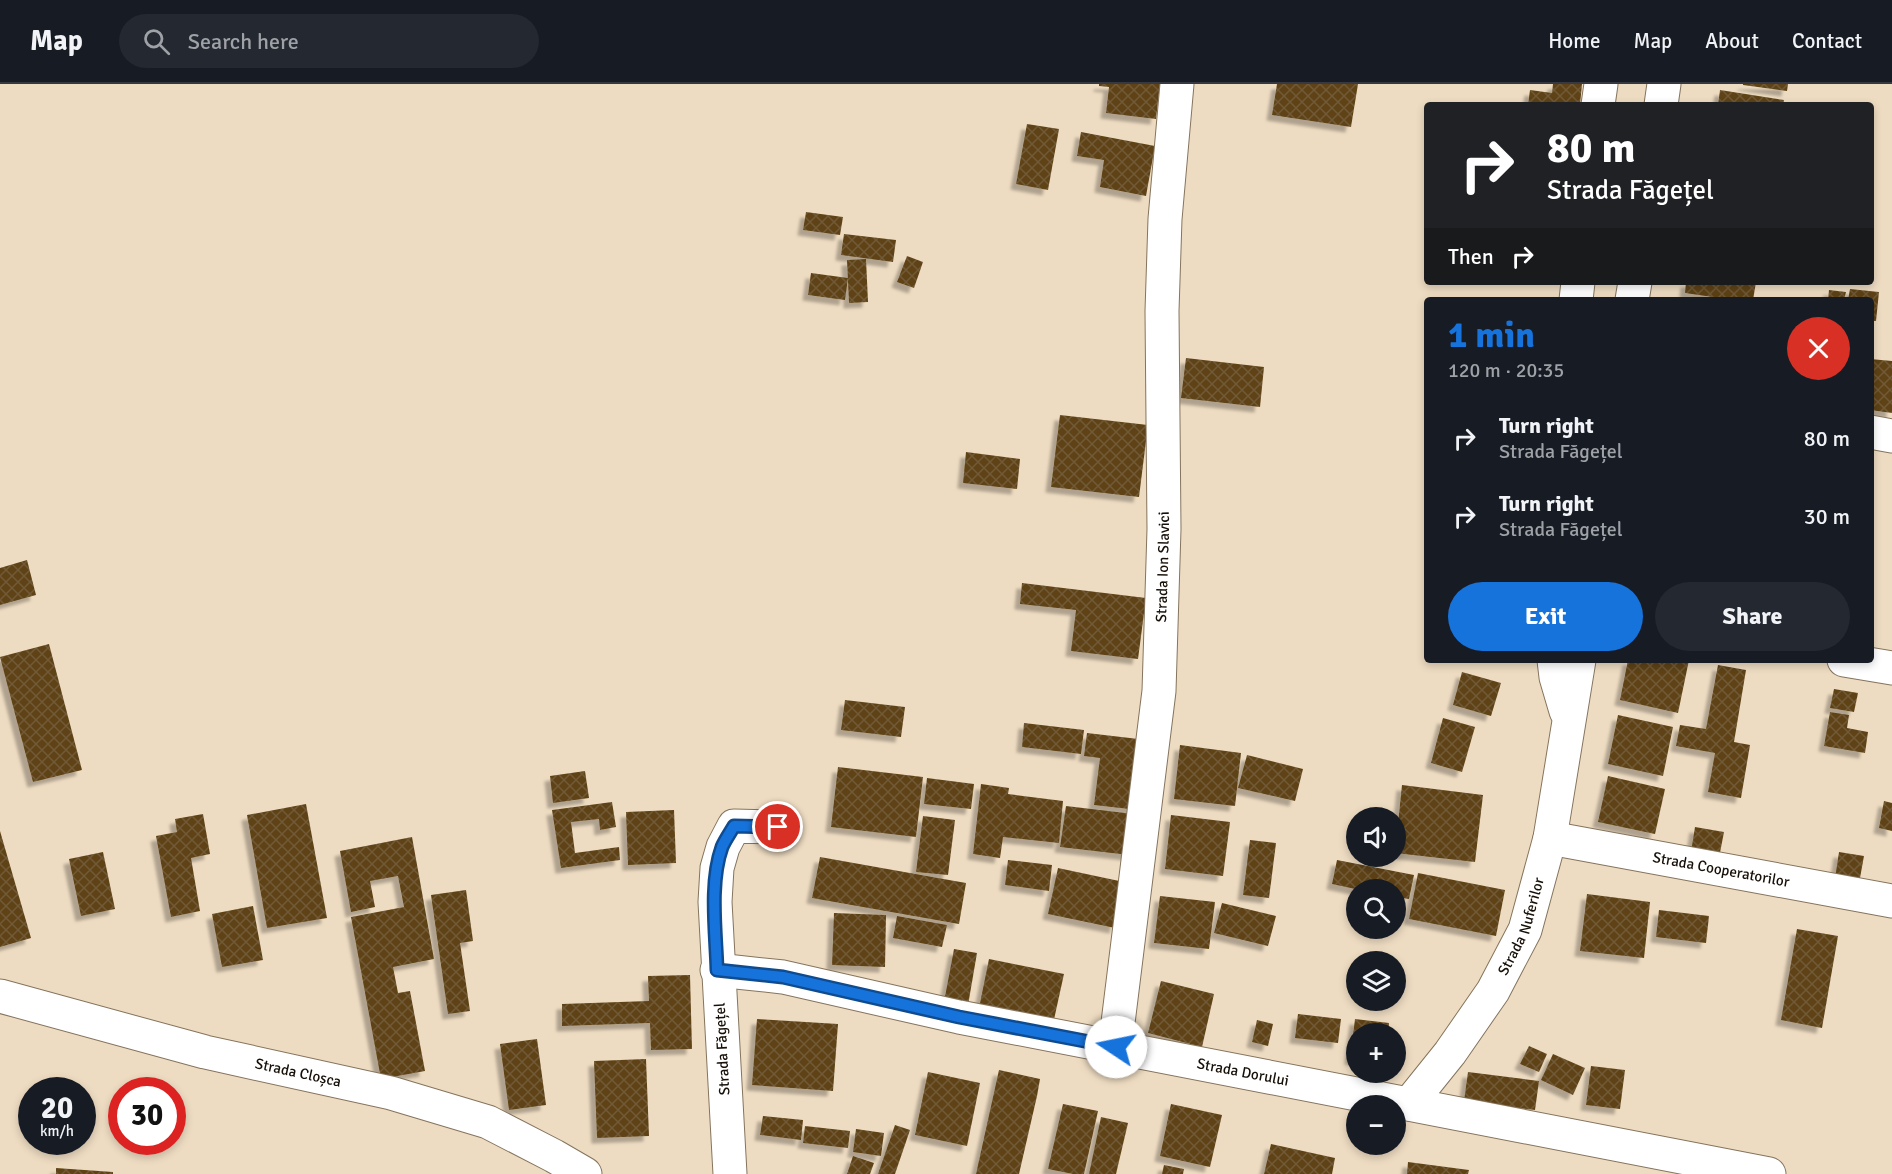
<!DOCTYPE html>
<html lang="en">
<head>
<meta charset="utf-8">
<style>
	:root { --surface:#171b24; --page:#242831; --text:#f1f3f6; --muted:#9ea1a6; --line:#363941; --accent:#1773dc }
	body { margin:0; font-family:Signika,sans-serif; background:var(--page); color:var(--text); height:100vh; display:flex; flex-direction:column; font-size:22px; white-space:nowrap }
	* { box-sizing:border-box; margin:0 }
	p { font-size:20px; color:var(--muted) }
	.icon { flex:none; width:33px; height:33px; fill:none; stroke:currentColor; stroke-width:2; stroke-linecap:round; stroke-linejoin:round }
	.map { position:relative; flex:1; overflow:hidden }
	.details { position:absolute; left:1424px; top:213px; width:450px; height:366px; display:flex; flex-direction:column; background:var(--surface); border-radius:6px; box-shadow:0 3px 9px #0003 }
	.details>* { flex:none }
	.banner { position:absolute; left:1424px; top:18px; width:450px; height:183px; border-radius:6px; box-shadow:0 3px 9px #0003; background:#202124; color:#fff; overflow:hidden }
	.tools { position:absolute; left:1346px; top:723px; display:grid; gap:12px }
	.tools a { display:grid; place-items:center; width:60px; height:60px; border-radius:50%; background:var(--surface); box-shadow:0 3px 9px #0003; font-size:30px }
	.speed { position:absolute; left:18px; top:993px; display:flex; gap:12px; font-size:30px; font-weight:700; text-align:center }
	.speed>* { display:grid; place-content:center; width:78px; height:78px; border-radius:50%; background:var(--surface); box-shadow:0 3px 9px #0003; line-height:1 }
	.speed small { font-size:15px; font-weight:400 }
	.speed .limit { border:9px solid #d22; background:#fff; color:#111 }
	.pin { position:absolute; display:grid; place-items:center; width:51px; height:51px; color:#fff; margin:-26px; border:3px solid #fff; border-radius:50%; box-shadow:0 2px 6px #0007 }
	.me { position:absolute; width:66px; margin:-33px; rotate:281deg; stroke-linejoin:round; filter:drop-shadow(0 0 4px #0008) }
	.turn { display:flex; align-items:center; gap:21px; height:126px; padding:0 24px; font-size:27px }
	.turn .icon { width:78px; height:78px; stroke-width:2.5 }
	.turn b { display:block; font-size:42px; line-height:51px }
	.then { display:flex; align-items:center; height:57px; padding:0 24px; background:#0003; gap:12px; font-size:22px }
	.round { display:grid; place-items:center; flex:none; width:63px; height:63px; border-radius:32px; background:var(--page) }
	.overview { display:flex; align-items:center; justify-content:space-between; height:102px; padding:0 24px }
	h1 { font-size:36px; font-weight:700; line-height:45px; color:var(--accent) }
	.action { display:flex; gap:12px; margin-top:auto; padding:12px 24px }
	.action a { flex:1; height:69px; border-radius:36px; background:var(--accent); color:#fff; font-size:24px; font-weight:700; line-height:69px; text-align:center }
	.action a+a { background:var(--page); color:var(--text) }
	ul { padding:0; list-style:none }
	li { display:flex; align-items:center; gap:18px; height:78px; padding:0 24px }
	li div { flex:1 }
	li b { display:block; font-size:22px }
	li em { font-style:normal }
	header { display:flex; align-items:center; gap:36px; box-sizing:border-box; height:84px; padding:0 30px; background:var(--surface); border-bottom:2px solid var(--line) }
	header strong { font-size:28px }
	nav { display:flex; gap:33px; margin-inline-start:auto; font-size:21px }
	.search { width:420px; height:54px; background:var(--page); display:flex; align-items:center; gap:15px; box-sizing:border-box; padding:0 21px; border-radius:33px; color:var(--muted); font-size:22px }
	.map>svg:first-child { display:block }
</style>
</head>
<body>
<header>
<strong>Map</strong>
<div class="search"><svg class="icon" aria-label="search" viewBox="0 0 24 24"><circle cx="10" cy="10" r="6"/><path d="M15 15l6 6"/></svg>Search here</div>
<nav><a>Home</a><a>Map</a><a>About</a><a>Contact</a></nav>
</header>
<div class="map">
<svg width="1892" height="1090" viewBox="0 0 1892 1090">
	<defs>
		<pattern id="building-cross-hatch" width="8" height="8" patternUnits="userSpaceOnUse" patternTransform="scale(1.5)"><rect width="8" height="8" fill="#5e4317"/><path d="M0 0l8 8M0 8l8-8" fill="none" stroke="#705a37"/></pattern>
		<filter id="shadow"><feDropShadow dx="-5.5" dy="5.5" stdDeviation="1.5" flood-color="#0004"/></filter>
	</defs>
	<rect width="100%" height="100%" fill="#eedcc2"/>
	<g fill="url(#building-cross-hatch)" filter="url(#shadow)">
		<path d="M1099 0H1160L1156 35 1106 29 1109 3 1099 2Z"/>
		<path d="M1277 0H1358L1351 43 1272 31Z"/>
		<path d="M1553 0H1582L1580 21H1528L1530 6 1552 9Z"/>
		<path d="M1743 0H1788L1787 7 1743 1Z"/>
		<path d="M1720 6 1784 16 1783 21H1718Z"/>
		<path d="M1027 40 1059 45 1048 106 1016 100Z"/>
		<path d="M1081 48 1155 62 1146 112 1100 103 1104 76 1077 72Z"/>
		<path d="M806 128 843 133 840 151 803 146Z"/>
		<path d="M844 150 896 156 893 178 841 171Z"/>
		<path d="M907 172 923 178 914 204 897 198Z"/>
		<path d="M866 175 868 218 849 219 847 176Z"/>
		<path d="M811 189 848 194 845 216 808 211Z"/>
		<path d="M1686 198H1756L1753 216H1733L1685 209Z"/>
		<path d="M1850 205 1879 208 1876 237H1870V216H1848Z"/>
		<path d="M1829 206 1846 208 1844 216H1828Z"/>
		<path d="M1186 274 1264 283 1260 323 1181 314Z"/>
		<path d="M1870 275 1892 277V329L1870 326Z"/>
		<path d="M1060 331 1148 341 1139 413 1051 403Z"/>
		<path d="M966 368 1020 375 1017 405 963 399Z"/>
		<path d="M27 476 36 511 0 521V484Z"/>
		<path d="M1022 499 1146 514 1138 575 1071 567 1076 526 1020 520Z"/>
		<path d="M49 560 82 686 33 698 0 573Z"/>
		<path d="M1628 576H1689L1678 629 1620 616Z"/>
		<path d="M1718 581 1746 586 1734 658 1750 661 1741 714 1708 708 1715 669 1676 662 1680 641 1706 645Z"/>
		<path d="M1462 588 1501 599 1491 632 1453 621Z"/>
		<path d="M1834 605 1858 609 1854 628 1830 624Z"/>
		<path d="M845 616 905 623 901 653 841 646Z"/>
		<path d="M1830 628 1849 631 1847 644 1868 648 1865 669 1824 662Z"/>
		<path d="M1618 631 1673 643 1663 692 1608 680Z"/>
		<path d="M1443 634 1475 643 1462 688 1431 679Z"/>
		<path d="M1024 639 1084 646 1081 670 1022 663Z"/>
		<path d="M1087 649 1147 656 1138 726 1094 721 1100 674 1084 672Z"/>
		<path d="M1180 661 1241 669 1235 722 1174 715Z"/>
		<path d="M1247 671 1303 685 1295 717 1238 704Z"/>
		<path d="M838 683 923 693 916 753 831 743Z"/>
		<path d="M585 687 589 714 553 719 550 692Z"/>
		<path d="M1608 692 1665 705 1655 750 1598 738Z"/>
		<path d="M927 694 974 700 971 725 924 720Z"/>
		<path d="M981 700 1009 704 1008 710 1063 717 1059 759 1003 753 1000 774 973 770Z"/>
		<path d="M1402 701 1483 711 1475 778 1395 769Z"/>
		<path d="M1884 717 1892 719V747L1879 744Z"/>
		<path d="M612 718 616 743 600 746 599 735 571 738 575 769 619 763 620 776 561 784 552 726Z"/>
		<path d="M306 720 327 834 267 844 247 731Z"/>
		<path d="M1066 722 1134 730 1129 771 1060 763Z"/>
		<path d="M674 726 676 779 628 781 626 728Z"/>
		<path d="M203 730 210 770 191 774 200 827 171 833 156 752 177 748 175 735Z"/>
		<path d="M1171 731 1230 738 1223 792 1165 785Z"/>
		<path d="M923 732 955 736 948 791 916 788Z"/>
		<path d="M1695 743 1724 748 1718 779 1690 774Z"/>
		<path d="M0 747 31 854 0 863Z"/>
		<path d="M412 753 434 875 393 883 398 909 410 907 425 987 381 995 351 833 404 823 398 792 370 797 375 823 351 828 340 767Z"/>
		<path d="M1250 756 1276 759 1269 814 1243 811Z"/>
		<path d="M103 768 115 825 81 832 69 775Z"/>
		<path d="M1839 768 1864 772 1858 805 1834 801Z"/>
		<path d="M820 773 966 799 959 840 812 814Z"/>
		<path d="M1008 776 1052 781 1049 807 1005 801Z"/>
		<path d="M1337 776 1414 791 1409 815 1395 813V806H1360L1332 800Z"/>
		<path d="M1058 784 1124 798 1115 844 1048 830Z"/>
		<path d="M1418 789 1505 806 1496 852 1409 835Z"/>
		<path d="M466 806 473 857 460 859 470 927 448 930 431 811Z"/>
		<path d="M1587 810 1650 818 1644 874 1580 867Z"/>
		<path d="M1160 812 1215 818 1209 865 1154 859Z"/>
		<path d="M1222 819 1276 832 1268 862 1214 849Z"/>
		<path d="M253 822 263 876 222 883 212 830Z"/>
		<path d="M1659 826 1709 832 1706 859 1656 853Z"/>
		<path d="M834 829 886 831 885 883 832 881Z"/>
		<path d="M897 832 947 841 942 863 893 854Z"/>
		<path d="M1797 845 1838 852 1822 944 1781 936Z"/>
		<path d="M954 865 977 869 967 927 943 923Z"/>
		<path d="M989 875 1064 890 1053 940 979 924Z"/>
		<path d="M690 891 692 965 651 966 650 939 562 942V920L649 917 648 892Z"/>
		<path d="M1161 897 1214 910 1202 963 1148 949Z"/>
		<path d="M1298 930 1341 935 1338 959 1295 954Z"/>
		<path d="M757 935 838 940 833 1007 752 1001Z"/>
		<path d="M1355 935 1389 939 1388 950H1356V976L1350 975Z"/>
		<path d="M1257 936 1273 940 1268 962 1252 958Z"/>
		<path d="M537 955 546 1021 509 1026 500 960Z"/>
		<path d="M1529 962 1547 970 1539 988 1520 980Z"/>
		<path d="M1553 970 1585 984 1573 1011 1541 996Z"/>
		<path d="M646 975 649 1052 597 1054 594 977Z"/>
		<path d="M1591 982 1625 986 1620 1025 1586 1021Z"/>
		<path d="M999 986 1040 995 1037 1012 1019 1090H976Z"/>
		<path d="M928 988 980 999 967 1062 915 1051Z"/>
		<path d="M1468 988 1539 997 1535 1026 1464 1017Z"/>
		<path d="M1063 1020 1098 1027 1084 1090H1073L1048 1085Z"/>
		<path d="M1171 1020 1222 1031 1210 1083 1160 1072Z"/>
		<path d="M763 1032 803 1036 801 1056 760 1051Z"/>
		<path d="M1101 1033 1128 1039 1116 1090H1089Z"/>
		<path d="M895 1041 910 1046 895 1090H878Z"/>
		<path d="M805 1042 850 1047 848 1064 803 1059Z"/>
		<path d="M856 1045 884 1049 881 1072 853 1068Z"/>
		<path d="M1271 1060 1335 1074 1332 1090H1264Z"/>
		<path d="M853 1072 874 1079 870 1090H847Z"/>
		<path d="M1408 1078 1469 1086 1468 1090H1407Z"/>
		<path d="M1164 1081 1184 1085 1183 1090H1162Z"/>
		<path d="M56 1084 113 1088V1090H56Z"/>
	</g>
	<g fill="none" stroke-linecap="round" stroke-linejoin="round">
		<g stroke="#85745d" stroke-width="35">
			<g id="minor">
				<path d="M1598 21 1601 0"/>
				<path d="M1661 21 1664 0"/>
				<path d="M1576 216 1578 198"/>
				<path d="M1632 216 1635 198"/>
				<path d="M1870 348 1892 352"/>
				<path d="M1554 576 1556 593 1566 627"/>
				<path d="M1844 576 1892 584"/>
				<path id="s1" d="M1550 754 1892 817"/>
				<path id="s2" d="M717 886 783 893 959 933 1769 1090"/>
				<path id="s3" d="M0 912 205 968 391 1009 488 1038 554 1072 585 1090"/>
				<path id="s4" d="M1115 963 1159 607 1164 445 1162 227 1165 135 1177 0"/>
				<path id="s5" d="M1409 1020 1450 969 1493 907 1525 846 1550 754 1579 576"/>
				<path d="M730 1090 715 818 717 784 723 763 734 742 778 743"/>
			</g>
		</g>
		<use href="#minor" stroke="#fff" stroke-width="33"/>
	</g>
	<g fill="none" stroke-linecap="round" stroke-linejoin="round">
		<g stroke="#0f4b8f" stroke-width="15">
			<path id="route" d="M778 743 734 742C730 749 725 756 722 763 709 799 716 849 717 886L783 893 959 933 1116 963"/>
		</g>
		<use href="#route" stroke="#1773dc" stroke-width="10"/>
	</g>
	<g text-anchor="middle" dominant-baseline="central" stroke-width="6" stroke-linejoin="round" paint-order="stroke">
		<g font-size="15" fill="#171008" stroke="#fff">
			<text stroke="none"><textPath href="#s4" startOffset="483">Strada Ion Slavici</textPath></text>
			<text stroke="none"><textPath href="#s1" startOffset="174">Strada Cooperatorilor</textPath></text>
			<text stroke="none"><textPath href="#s5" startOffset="212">Strada Nuferilor</textPath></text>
			<text transform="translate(722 965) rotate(-93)">Strada Făgețel</text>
			<text stroke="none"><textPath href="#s2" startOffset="536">Strada Dorului</textPath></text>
			<text stroke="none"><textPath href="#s3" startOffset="308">Strada Cloșca</textPath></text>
		</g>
	</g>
</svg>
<div class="tools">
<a><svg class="icon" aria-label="sound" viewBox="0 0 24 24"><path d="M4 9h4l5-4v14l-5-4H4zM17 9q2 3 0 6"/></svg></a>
<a><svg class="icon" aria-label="search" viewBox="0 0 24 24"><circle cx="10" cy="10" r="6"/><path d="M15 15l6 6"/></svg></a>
<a><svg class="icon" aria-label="layers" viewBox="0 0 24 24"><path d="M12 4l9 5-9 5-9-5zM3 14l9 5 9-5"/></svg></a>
<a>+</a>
<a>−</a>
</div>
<div class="speed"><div>20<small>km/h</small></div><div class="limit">30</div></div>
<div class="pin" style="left:778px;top:743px;background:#d93025"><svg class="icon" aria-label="arrive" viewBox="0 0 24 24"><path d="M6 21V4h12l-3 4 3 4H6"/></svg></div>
<svg class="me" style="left:1116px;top:963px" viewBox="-20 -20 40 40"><circle r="19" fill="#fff"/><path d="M0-13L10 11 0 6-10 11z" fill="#1773dc"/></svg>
<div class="banner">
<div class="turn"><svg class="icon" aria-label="right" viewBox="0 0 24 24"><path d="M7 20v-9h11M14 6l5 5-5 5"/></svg><div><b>80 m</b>Strada Făgețel</div></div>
<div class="then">Then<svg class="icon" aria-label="right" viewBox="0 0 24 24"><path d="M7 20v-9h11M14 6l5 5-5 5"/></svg></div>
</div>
<section class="details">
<div class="overview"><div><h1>1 min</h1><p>120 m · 20:35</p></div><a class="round" style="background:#d93025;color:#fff"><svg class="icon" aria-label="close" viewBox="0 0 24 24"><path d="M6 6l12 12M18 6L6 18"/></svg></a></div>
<ul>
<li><svg class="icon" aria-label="right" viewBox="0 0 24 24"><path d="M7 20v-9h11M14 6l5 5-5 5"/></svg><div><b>Turn right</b><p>Strada Făgețel</p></div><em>80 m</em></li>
<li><svg class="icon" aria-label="right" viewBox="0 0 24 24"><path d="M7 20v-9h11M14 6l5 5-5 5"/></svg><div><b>Turn right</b><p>Strada Făgețel</p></div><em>30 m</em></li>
</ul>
<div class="action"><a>Exit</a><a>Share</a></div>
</section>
</div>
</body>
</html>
